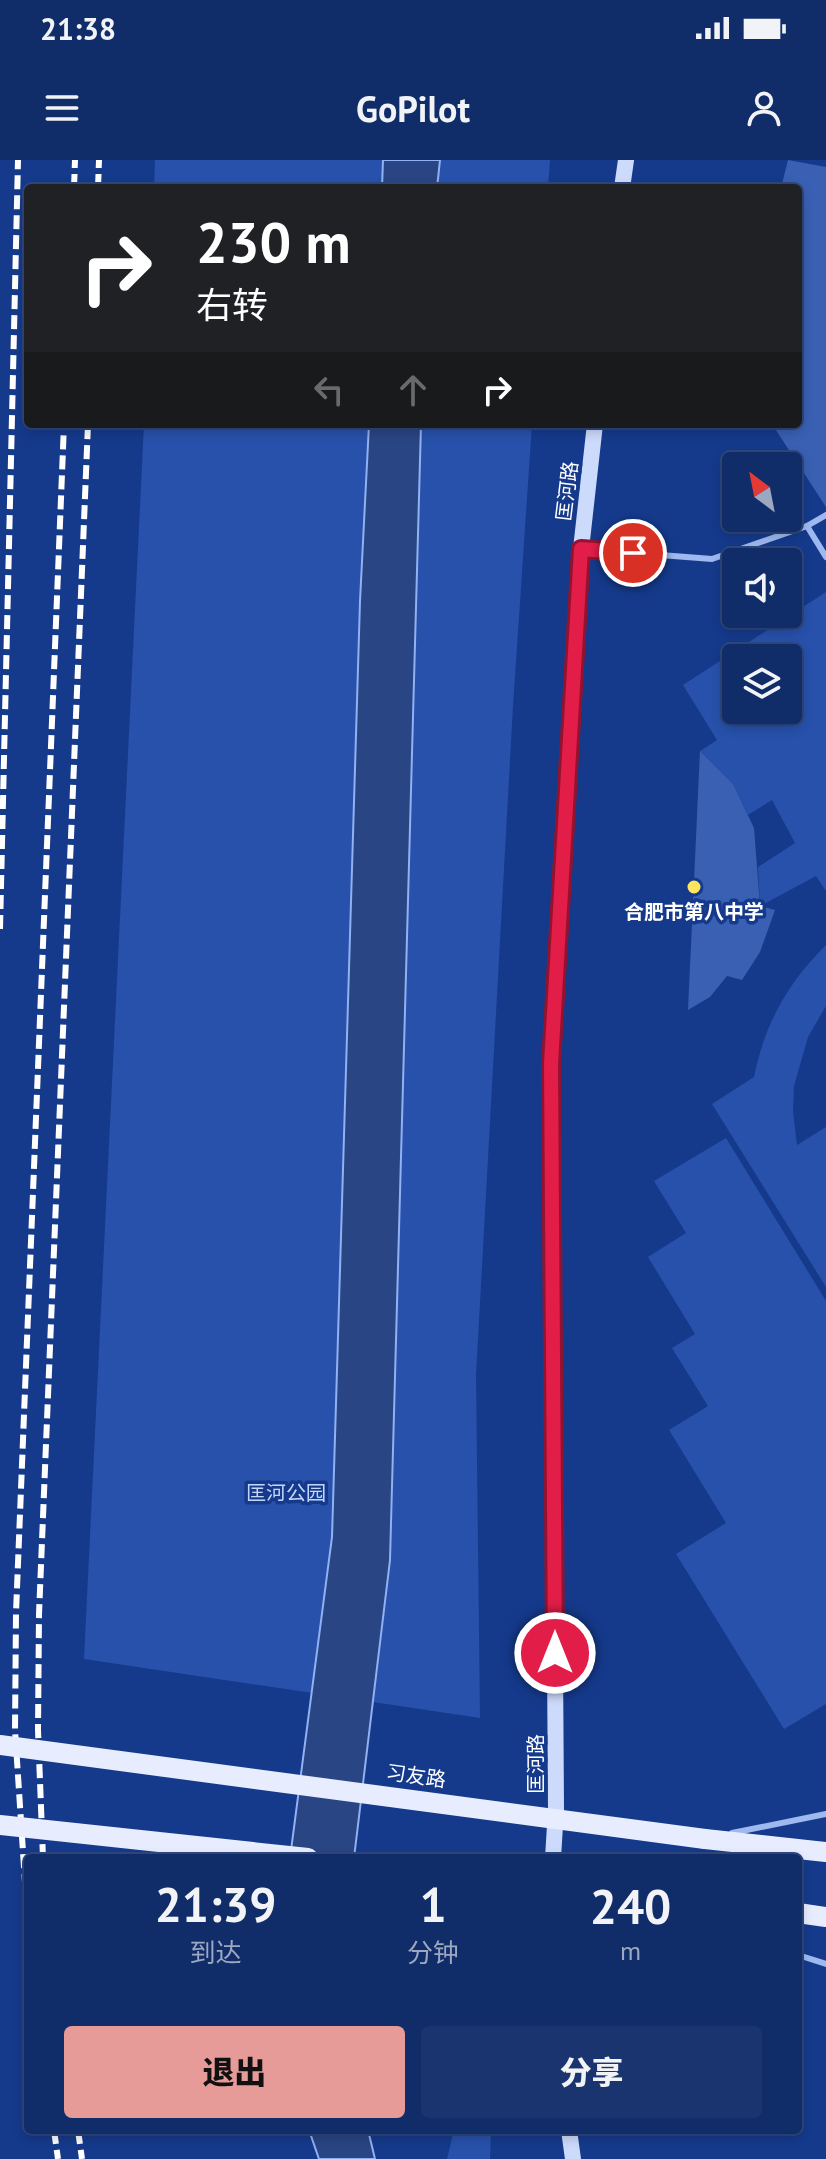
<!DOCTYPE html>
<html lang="zh">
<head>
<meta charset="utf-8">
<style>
	:root { --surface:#102c69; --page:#19346f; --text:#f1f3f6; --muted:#9ca7c0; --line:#30487d; --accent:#e69b98 }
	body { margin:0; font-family:"PT Sans","Noto Sans SC",sans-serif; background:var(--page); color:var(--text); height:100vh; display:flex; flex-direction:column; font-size:30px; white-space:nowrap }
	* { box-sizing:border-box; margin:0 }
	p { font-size:26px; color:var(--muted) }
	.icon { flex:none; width:44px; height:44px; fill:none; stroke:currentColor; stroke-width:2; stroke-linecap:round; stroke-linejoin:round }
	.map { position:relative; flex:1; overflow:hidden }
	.details { position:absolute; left:24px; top:1694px; width:778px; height:280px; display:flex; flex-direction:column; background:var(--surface); border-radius:8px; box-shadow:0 4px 12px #0003,0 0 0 2px var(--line) }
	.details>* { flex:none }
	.guide { position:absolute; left:24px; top:24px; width:778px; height:244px; border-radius:8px; box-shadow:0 4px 12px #0003,0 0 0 2px var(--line); background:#202124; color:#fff; overflow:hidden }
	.needle { width:52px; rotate:328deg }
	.fabs { position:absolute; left:722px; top:292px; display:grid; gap:16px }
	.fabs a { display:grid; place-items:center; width:80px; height:80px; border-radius:8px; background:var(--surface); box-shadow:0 4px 12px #0003,0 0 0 2px var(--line); font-size:40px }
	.pin { position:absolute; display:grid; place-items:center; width:68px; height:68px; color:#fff; margin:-34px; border:4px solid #fff; border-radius:50%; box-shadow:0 2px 8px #0007 }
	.me { position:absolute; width:88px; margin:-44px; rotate:0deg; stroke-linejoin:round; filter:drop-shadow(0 0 6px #0008) }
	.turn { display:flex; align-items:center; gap:28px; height:168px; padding:0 40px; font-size:36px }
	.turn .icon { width:104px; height:104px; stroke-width:2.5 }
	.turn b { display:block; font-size:56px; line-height:68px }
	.lanes { display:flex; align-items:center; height:76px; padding:0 40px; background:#0003; justify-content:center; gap:40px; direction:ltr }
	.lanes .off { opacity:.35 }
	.eta { display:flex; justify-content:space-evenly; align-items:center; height:136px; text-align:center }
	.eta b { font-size:48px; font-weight:800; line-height:56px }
	.primary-button { display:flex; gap:16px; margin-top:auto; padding:16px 40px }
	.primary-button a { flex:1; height:92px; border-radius:8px; background:var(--accent); color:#111; font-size:32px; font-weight:800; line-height:92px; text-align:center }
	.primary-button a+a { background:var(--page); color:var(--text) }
	.status { display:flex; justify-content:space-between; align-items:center; height:56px; padding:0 40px; background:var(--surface); direction:ltr }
	.status svg { height:22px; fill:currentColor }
	header { display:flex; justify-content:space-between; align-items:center; height:104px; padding:0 40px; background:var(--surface); font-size:36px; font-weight:800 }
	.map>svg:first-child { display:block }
</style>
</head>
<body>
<div class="status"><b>21:38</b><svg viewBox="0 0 49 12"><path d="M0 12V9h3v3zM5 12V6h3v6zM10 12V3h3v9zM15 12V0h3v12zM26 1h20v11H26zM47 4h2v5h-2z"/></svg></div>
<header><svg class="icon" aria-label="menu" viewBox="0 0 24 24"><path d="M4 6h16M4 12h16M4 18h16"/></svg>GoPilot<svg class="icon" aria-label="person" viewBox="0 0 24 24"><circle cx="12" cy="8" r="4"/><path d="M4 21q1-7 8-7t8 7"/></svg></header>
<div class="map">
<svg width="826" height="1999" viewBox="0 0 826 1999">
	<rect width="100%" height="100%" fill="#153a8c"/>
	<g fill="#2751ab" fill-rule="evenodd">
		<path d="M155 0H550L548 28H154Z"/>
		<path d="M144 264H532L513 546 476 1215 480 1558 84 1499Z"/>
		<path d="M826 432V731L816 716 760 746 758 707 795 683 772 640 748 655 733 624 700 591 717 580 683 525ZM736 498H788V550H736Z"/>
		<path d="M826 785V846L808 877 794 926 793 952 797 985 826 967V1127L712 944 754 917C765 863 787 824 826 785Z"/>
		<path d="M726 978 826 1141V1544L784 1569 676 1394 726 1363 669 1270 708 1246 672 1188 695 1174 648 1097 686 1073 654 1021Z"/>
		<path d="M454 1970H491L490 1999H447Z"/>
	</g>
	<g fill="#294583" stroke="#90b1f3" stroke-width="2">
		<path d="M383 0H440L437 28H382Z"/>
		<path d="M369 264H421L390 1400 354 1698H290L332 1377 360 441Z"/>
		<path d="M309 1970H368L375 1999H319Z"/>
	</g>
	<g fill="#3960b3">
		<path d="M788 0 826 7V347L772 264H798V28H781Z"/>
		<path d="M700 591 733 624 754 668 760 746 775 750 760 792 742 820 727 816 710 837 688 850Z"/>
	</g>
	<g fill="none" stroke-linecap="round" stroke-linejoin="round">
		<g stroke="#9eb9f0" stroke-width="6">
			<path d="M807 366 826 397"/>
			<path d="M583 389 712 399 807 366 826 355"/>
			<path d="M732 1673 826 1654"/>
			<path d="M798 1795 826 1804"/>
		</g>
		<g stroke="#ccdafb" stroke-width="16">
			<path d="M622 28 626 0"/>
			<path d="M553 1698 556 1649 551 904 581 389 595 264"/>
			<path d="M569 1970 573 1999"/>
		</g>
		<g stroke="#e7edff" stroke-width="20">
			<path d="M705 1679 826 1692"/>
			<path d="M798 1753 826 1757"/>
		</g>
		<g stroke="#fff" stroke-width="6" stroke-dasharray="14 6" stroke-linecap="butt">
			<path d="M74 28 75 0"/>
			<path d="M98 28 99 0"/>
			<path d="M0 769 18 0"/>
			<path d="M43 1698 38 1570 39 1454 88 264"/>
			<path d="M28 1768 15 1570 16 1453 64 264"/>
			<path d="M54 1970 58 1999"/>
			<path d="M78 1970 82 1999"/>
		</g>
		<g stroke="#e7edff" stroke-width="20">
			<path d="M0 1585 705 1679"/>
			<path d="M0 1665 308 1698"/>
		</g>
	</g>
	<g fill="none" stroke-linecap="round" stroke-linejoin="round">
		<g stroke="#92132f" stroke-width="20">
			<path id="route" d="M555 1493 551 904 581 389 633 393"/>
		</g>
		<use href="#route" stroke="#e11d48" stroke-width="14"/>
	</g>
	<circle fill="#ffe55d" stroke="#153a8c" stroke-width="3" cx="694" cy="727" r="8"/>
	<g text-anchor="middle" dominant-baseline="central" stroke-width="7" stroke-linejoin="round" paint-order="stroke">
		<g font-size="20" fill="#fff" stroke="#153a8c">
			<text transform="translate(567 331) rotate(-83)">匡河路</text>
			<text transform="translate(536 1604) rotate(-90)">匡河路</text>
			<text transform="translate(416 1616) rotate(8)">习友路</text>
		</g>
		<g font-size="20" font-weight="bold" fill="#fff" stroke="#153a8c">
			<text x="694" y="752">合肥市第八中学</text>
		</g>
		<g font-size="20" fill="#c4d6fb" stroke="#153a8c">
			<text x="286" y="1333">匡河公园</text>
		</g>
	</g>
</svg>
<div class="fabs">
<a><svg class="needle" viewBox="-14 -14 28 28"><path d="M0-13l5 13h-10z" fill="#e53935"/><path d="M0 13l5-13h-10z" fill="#9ca7c0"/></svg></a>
<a><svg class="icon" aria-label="sound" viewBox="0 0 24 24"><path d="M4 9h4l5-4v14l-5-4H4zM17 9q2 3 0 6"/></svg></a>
<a><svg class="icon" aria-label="layers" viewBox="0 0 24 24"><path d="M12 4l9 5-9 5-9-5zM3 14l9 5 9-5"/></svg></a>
</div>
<div class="pin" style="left:633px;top:393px;background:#d93025"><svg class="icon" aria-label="arrive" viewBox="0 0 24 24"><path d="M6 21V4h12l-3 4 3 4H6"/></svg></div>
<svg class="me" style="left:555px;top:1493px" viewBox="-20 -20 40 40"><circle r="17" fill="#e11d48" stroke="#fff" stroke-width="3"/><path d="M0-11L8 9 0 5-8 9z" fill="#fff"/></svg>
<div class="guide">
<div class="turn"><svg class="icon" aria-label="right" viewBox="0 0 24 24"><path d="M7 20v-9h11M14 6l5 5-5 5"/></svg><div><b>230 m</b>右转</div></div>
<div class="lanes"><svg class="icon off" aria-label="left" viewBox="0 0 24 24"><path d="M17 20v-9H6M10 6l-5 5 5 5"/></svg><svg class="icon off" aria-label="ahead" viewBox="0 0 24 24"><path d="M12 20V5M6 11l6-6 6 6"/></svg><svg class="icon" aria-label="right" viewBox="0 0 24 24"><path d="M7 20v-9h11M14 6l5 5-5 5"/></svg></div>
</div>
<section class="details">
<div class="eta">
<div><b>21:39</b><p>到达</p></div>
<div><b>1</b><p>分钟</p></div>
<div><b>240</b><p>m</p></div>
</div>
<div class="primary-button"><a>退出</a><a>分享</a></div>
</section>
</div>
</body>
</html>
